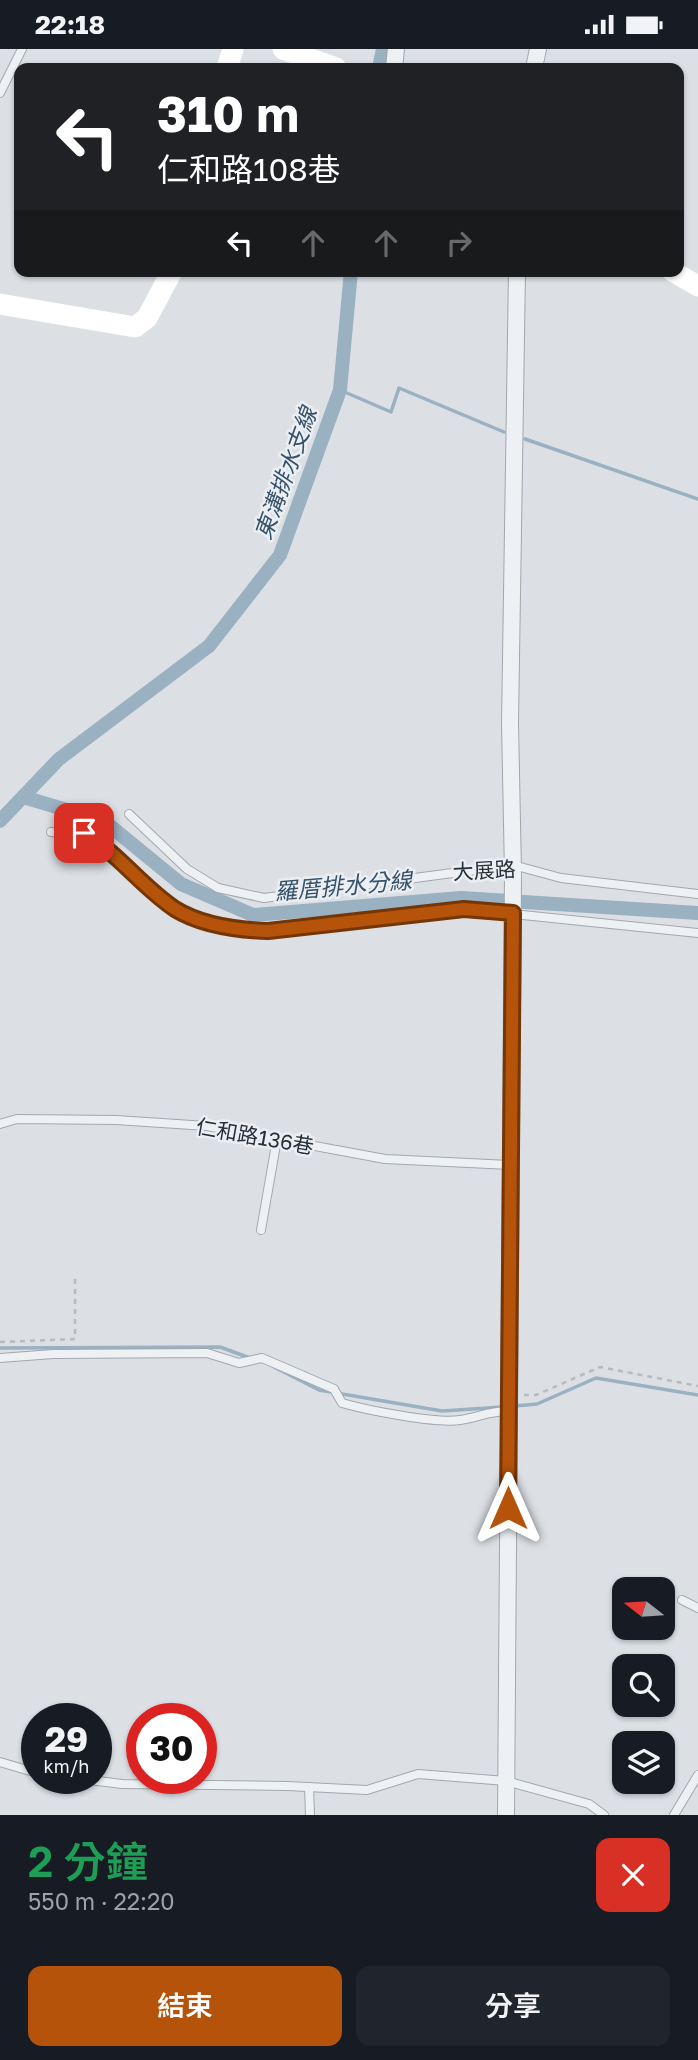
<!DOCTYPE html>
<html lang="zh-TW">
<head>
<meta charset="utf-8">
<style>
	:root { --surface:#171b24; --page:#20242c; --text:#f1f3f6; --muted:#9ea1a6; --accent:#b45309 }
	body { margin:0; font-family:"Golos Text","Noto Sans TC",sans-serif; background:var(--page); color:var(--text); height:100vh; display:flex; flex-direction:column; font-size:26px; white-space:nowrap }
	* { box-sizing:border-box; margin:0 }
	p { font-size:23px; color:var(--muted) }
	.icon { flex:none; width:38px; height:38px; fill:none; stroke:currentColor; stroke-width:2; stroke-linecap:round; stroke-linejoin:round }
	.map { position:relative; height:1766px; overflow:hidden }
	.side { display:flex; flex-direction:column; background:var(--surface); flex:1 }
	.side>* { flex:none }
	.banner { position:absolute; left:14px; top:14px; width:670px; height:214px; border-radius:14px; box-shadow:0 2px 5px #0004; background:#202124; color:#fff; overflow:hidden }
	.needle { width:46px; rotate:287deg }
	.buttons { position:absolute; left:612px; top:1528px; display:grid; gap:14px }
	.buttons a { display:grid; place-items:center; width:63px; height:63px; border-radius:14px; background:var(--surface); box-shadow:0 2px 5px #0004; font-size:35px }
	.speed { position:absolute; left:21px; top:1654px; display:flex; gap:14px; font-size:35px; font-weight:700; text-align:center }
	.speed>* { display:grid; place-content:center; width:91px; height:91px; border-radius:50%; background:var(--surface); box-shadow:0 2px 5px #0004; line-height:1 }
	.speed small { font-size:18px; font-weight:400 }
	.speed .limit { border:10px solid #d22; background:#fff; color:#111 }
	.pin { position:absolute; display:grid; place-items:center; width:60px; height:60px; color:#fff; margin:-30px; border-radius:14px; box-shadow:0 4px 10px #0006 }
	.me { position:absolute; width:77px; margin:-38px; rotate:0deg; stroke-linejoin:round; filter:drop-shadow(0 0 5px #0008) }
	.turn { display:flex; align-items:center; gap:24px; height:147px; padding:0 28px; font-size:32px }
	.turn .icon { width:91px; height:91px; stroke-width:2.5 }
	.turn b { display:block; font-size:49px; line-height:60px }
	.lanes { display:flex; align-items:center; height:66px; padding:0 28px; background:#0003; justify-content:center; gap:35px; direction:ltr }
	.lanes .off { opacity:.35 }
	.round { display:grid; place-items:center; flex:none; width:74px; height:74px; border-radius:14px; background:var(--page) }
	.headline { display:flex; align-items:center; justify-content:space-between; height:119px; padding:0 28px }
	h1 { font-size:42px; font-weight:600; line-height:52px; color:#1e9e55 }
	.button { display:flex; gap:14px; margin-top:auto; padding:14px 28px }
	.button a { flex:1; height:80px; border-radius:14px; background:var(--accent); color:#fff; font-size:28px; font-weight:600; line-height:80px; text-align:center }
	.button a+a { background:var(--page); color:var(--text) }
	.status { display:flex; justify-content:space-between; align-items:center; height:49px; padding:0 35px; background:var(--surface); direction:ltr }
	.status svg { height:19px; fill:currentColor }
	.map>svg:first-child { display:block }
</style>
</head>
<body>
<div class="status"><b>22:18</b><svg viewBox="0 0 49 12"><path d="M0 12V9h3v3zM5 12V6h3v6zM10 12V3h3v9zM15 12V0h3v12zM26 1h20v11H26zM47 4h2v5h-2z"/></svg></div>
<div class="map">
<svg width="698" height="1766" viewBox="0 0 698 1766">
	<rect width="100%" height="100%" fill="#dce0e5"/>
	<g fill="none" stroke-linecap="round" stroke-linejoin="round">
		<g stroke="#9ab1c2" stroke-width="3.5">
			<path d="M340 341 391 363 399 339 504 383"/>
			<path d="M525 390 698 450"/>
			<path d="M0 1299 220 1298 250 1309"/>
			<path d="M274 1318 319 1341 442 1362 503 1358"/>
			<path d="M515 1357 537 1355 596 1329 698 1346"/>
		</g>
		<g stroke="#9ab1c2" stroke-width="14">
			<path d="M379 19 383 0"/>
			<path d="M23 748 104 772 181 835 253 866 461 849 698 864"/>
			<path d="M0 772 59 710 209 597 280 506 340 341 351 222"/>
		</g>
		<g stroke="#a2a8ae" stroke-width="10">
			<g id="lane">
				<path d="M0 44 22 0"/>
				<path d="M129 765 187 820 218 839 264 849 513 816 561 829 698 845"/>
				<path d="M51 783C61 784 73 782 83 784 115 791 147 840 175 859 200 877 239 881 268 882L464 860 698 884"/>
				<path d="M0 1075 17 1070 116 1071 207 1077 385 1110 511 1116"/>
				<path d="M261 1181 277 1090"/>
				<path d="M0 1309 53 1305 207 1304 239 1314 262 1309 334 1340 342 1354C366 1361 437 1375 460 1371 478 1368 491 1362 508 1362"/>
				<path d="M682 1551 698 1559"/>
				<path d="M0 1713 37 1724"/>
				<path d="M74 1729 122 1735 287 1737 367 1741 418 1725 506 1732 589 1755 604 1766"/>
				<path d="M309 1738 310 1766"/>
				<path d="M674 1766 698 1726"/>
			</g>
		</g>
		<g stroke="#a2a8ae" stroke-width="18">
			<g id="street">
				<path d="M394 19 396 0"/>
				<path d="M534 19 538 0"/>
				<path d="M506 1766 513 824 510 674 517 222"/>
			</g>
		</g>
		<g stroke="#b6bbc0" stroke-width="2.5" stroke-dasharray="5 5" stroke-linecap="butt">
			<path d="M0 1293 75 1290V1227"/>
			<path d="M524 1346H536L600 1318 698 1337"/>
		</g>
		<use href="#lane" stroke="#eef1f4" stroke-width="8"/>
		<use href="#street" stroke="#eef1f4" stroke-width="16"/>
		<g stroke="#fff" stroke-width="21">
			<path d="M283 0 336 19"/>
			<path d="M227 19 233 0"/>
			<path d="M672 222 698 237"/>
			<path d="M0 255 135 278 147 269 172 222"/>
		</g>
	</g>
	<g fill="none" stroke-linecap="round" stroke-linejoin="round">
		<g stroke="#753606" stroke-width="18">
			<path id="route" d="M84 784C119 805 142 838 175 860 201 876 238 881 268 882L464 860 513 864 508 1459"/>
		</g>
		<use href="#route" stroke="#b45309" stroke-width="12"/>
	</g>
	<g text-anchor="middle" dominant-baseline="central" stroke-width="5" stroke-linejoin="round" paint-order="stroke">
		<g font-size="21" fill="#27303a" stroke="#ebeff3">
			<text transform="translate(484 821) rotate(-3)">大展路</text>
			<text transform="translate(255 1087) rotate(10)">仁和路136巷</text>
		</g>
		<g font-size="23" font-style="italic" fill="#365269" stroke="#ebeff3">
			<text transform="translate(285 424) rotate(-70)">東溝排水支線</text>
			<text transform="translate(343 836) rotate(-5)">羅厝排水分線</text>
		</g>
	</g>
</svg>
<div class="buttons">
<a><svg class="needle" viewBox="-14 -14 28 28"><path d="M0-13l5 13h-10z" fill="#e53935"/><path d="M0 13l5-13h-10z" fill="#9ea1a6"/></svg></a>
<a><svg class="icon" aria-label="search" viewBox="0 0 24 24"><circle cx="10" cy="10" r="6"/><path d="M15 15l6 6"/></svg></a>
<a><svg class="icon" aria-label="layers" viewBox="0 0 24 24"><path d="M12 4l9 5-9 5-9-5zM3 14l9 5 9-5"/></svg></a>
</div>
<div class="speed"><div>29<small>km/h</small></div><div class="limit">30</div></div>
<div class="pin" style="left:84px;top:784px;background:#d93025"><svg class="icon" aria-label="arrive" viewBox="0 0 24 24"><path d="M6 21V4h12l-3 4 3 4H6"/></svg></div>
<svg class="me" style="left:508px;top:1459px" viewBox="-20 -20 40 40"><path d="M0-17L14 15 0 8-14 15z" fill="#b45309" stroke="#fff" stroke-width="4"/></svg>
<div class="banner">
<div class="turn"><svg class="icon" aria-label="left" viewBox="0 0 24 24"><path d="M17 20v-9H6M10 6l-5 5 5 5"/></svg><div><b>310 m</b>仁和路108巷</div></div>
<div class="lanes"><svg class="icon" aria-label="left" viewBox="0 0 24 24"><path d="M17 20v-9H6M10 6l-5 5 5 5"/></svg><svg class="icon off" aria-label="ahead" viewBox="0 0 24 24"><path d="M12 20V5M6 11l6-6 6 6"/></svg><svg class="icon off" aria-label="ahead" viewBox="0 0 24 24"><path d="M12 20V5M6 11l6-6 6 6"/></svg><svg class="icon off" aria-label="right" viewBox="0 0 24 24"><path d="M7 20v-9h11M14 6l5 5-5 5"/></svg></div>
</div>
</div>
<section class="side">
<div class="headline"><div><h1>2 分鐘</h1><p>550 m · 22:20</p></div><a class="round" style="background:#d93025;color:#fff"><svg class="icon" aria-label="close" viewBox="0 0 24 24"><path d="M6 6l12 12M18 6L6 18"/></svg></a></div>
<div class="button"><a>結束</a><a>分享</a></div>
</section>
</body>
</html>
